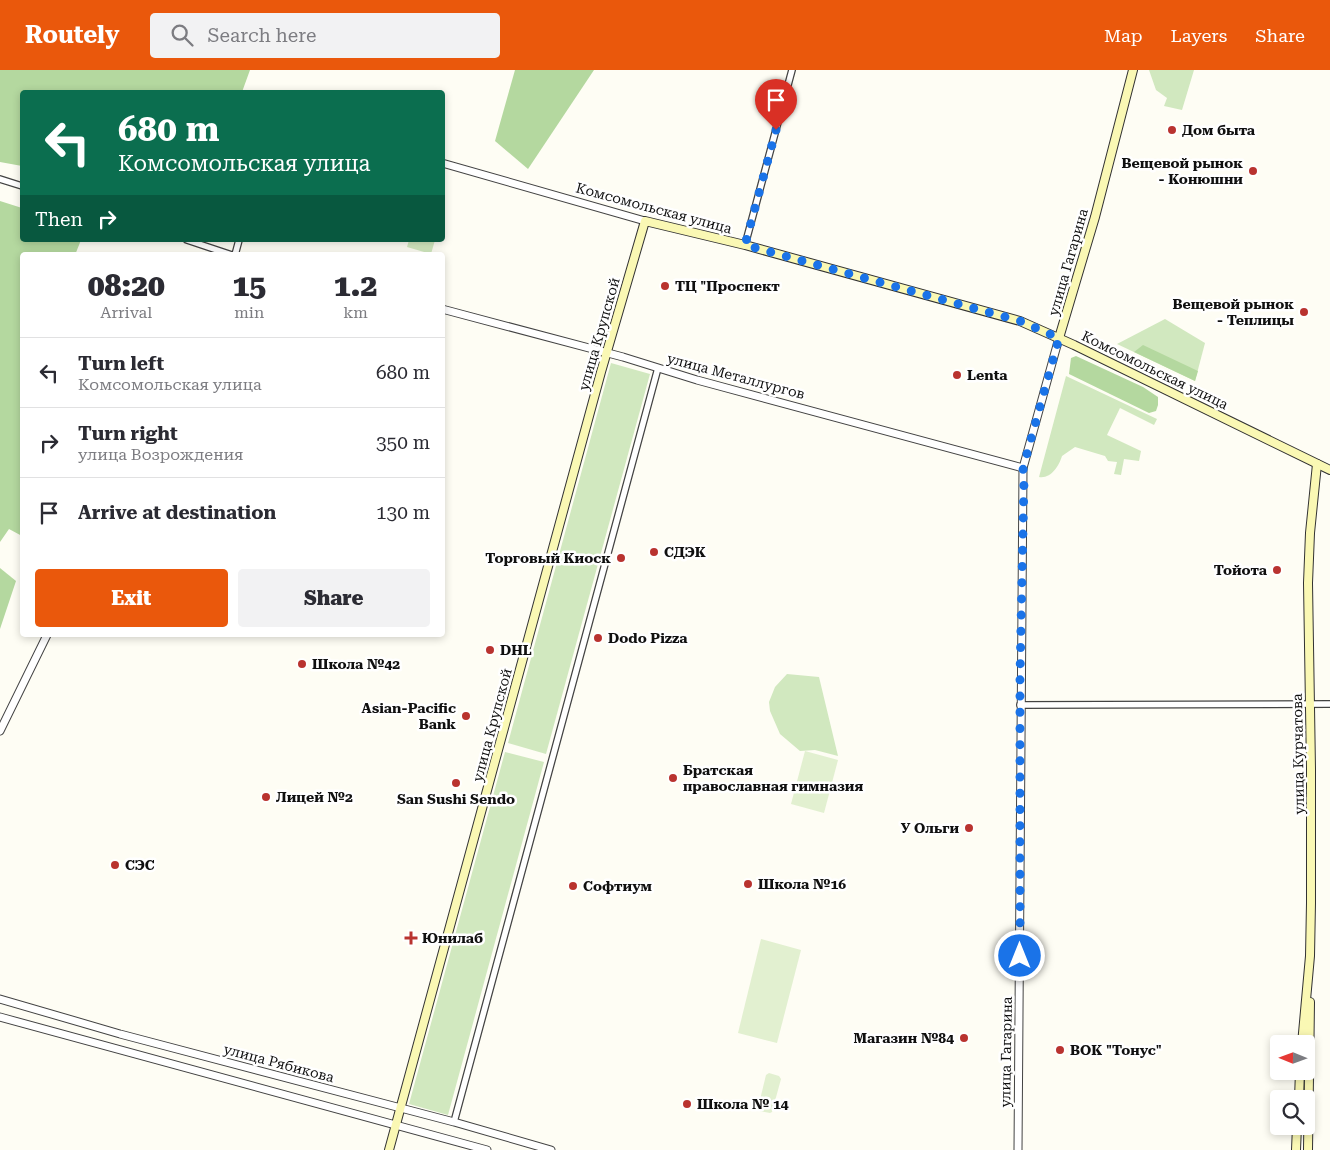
<!DOCTYPE html>
<html lang="en">
<head>
<meta charset="utf-8">
<style>
	:root { --surface:#fff; --page:#f2f2f3; --text:#2b2b33; --muted:#7c7c81; --line:#e1e1e2; --accent:#ea580c }
	body { margin:0; font-family:"Roboto Serif",serif; background:var(--page); color:var(--text); height:100vh; display:flex; flex-direction:column; font-size:19px; white-space:nowrap }
	* { box-sizing:border-box; margin:0 }
	p { font-size:16px; color:var(--muted) }
	.icon { flex:none; width:28px; height:28px; fill:none; stroke:currentColor; stroke-width:2; stroke-linecap:round; stroke-linejoin:round }
	.map { position:relative; flex:1; overflow:hidden }
	.panel { position:absolute; left:20px; top:182px; width:425px; height:385px; display:flex; flex-direction:column; background:var(--surface); border-radius:5px; box-shadow:0 2px 8px #0003 }
	.panel>* { flex:none }
	.hud { position:absolute; left:20px; top:20px; width:425px; height:152px; border-radius:5px; box-shadow:0 2px 8px #0003; background:#0b6e4f; color:#fff; overflow:hidden }
	.needle { width:32px; rotate:271deg }
	.buttons { position:absolute; left:1270px; top:965px; display:grid; gap:10px }
	.buttons a { display:grid; place-items:center; width:45px; height:45px; border-radius:5px; background:var(--surface); box-shadow:0 2px 8px #0003; font-size:25px }
	.pin { position:absolute; display:grid; place-items:center; width:42px; height:42px; color:#fff; margin:-51px -21px; border-radius:50% 50% 50% 0; rotate:-45deg; box-shadow:0 0 5px #0007 }
	.pin .icon { rotate:45deg }
	.me { position:absolute; width:55px; margin:-28px; rotate:0deg; stroke-linejoin:round; filter:drop-shadow(0 0 4px #0008) }
	.turn { display:flex; align-items:center; gap:18px; height:105px; padding:0 15px; font-size:22px }
	.turn .icon { width:65px; height:65px; stroke-width:2.5 }
	.turn b { display:block; font-size:35px; line-height:42px }
	.then { display:flex; align-items:center; height:48px; padding:0 15px; background:#0003; gap:10px; font-size:19px }
	.eta { display:flex; justify-content:space-evenly; align-items:center; height:85px; text-align:center }
	.eta b { font-size:30px; font-weight:800; line-height:35px }
	.primary-button { display:flex; gap:10px; margin-top:auto; padding:10px 15px }
	.primary-button a { flex:1; height:58px; border-radius:5px; background:var(--accent); color:#fff; font-size:20px; font-weight:800; line-height:58px; text-align:center }
	.primary-button a+a { background:var(--page); color:var(--text) }
	ul { padding:0; list-style:none }
	li { display:flex; align-items:center; gap:15px; height:70px; padding:0 15px; border-top:1px solid var(--line) }
	li div { flex:1 }
	li b { display:block; font-size:19px }
	li em { font-style:normal }
	header { display:flex; align-items:center; gap:30px; box-sizing:border-box; height:70px; padding:0 25px; background:var(--accent); color:#fff }
	header strong { font-size:24px }
	nav { display:flex; gap:28px; margin-inline-start:auto; font-size:18px }
	.search { width:350px; height:45px; background:var(--page); display:flex; align-items:center; gap:12px; box-sizing:border-box; padding:0 18px; border-radius:5px; color:var(--muted); font-size:19px }
	.map>svg:first-child { display:block }
</style>
</head>
<body>
<header>
<strong>Routely</strong>
<div class="search"><svg class="icon" aria-label="search" viewBox="0 0 24 24"><circle cx="10" cy="10" r="6"/><path d="M15 15l6 6"/></svg>Search here</div>
<nav><a>Map</a><a>Layers</a><a>Share</a></nav>
</header>
<div class="map">
<svg width="1330" height="1080" viewBox="0 0 1330 1080">
	<rect width="100%" height="100%" fill="#fefdf4"/>
	<g fill="#d1e8bf">
		<path d="M1149 0H1194L1182 40 1164 36 1167 28 1156 20Z"/>
		<path d="M409 170H435L431 184 407 177Z"/>
		<path d="M1165 249 1205 273 1195 311 1117 274Z"/>
		<path d="M611 293 650 304 546 684 508 673Z"/>
		<path d="M1066 306 1157 349 1154 355 1120 338 1107 365 1141 381 1139 391 1124 389 1121 405 1114 404 1117 392 1108 391 1105 386 1075 377 1062 386C1059 396 1051 409 1039 407Z"/>
		<path d="M787 604 819 607 838 686 815 680 800 681 780 664 770 641 769 632 775 617Z"/>
		<path d="M505 682 544 692 448 1045 409 1034Z"/>
	</g>
	<g fill="#b4d89f">
		<path d="M0 0H250L242 22H22V96L0 92Z"/>
		<path d="M515 0H594L528 99 495 71Z"/>
		<path d="M0 131 22 138V170H81L75 185H22V466L9 459 0 472Z"/>
		<path d="M1143 275 1198 301 1195 311 1134 282Z"/>
		<path d="M1076 286 1143 317 1158 327V335L1156 341 1149 343 1069 304 1071 288Z"/>
		<path d="M0 498 16 511 0 559Z"/>
	</g>
	<g fill="#e2f0d0">
		<path d="M805 681 838 690 824 743 791 734Z"/>
		<path d="M761 869 801 880 777 973 738 963Z"/>
		<path d="M769 1003 779 1006 781 1009 772 1042 770 1043 759 1041 758 1038 766 1005Z"/>
	</g>
	<g fill="none" stroke-linecap="round" stroke-linejoin="round">
		<g stroke="#434343" stroke-width="8">
			<g id="minor">
				<path d="M0 109 22 116"/>
				<path d="M187 170 232 185"/>
				<path d="M745 175 792 0"/>
				<path d="M235 185 239 170"/>
				<path d="M1020 635 1330 634"/>
				<path d="M454 1052 658 298"/>
			</g>
		</g>
		<g stroke="#434343" stroke-width="9">
			<g id="tertiary">
				<path d="M442 93 645 151"/>
				<path d="M442 239 623 287 697 310 1023 398"/>
				<path d="M0 661 47 565"/>
				<path d="M0 929 120 964 454 1052 551 1080"/>
				<path d="M0 947 487 1080"/>
				<path d="M1018 1080 1023 398 1059 268"/>
			</g>
		</g>
		<g stroke="#323232" stroke-width="10">
			<g id="secondary">
				<path d="M1059 268 1095 147 1133 0"/>
				<path d="M1302 974 1310 886 1311 833V699L1308 513 1310 463 1317 394"/>
				<path d="M1299 1029 1300 1001"/>
				<path d="M389 1080 601 302 645 151 745 175 1020 251 1074 275 1330 400"/>
				<path d="M1296 1080 1297 1056"/>
				<path d="M1308 1080 1310 932"/>
			</g>
		</g>
		<use href="#minor" stroke="#fff" stroke-width="5.5"/>
		<use href="#tertiary" stroke="#fff" stroke-width="7"/>
		<use href="#secondary" stroke="#faf8b4" stroke-width="8"/>
	</g>
	<g fill="none" stroke-linecap="round" stroke-linejoin="round">
		<path stroke="#1a73e8" stroke-width="9" stroke-dasharray="0 16.2" d="M776 60 745 175 1020 251 1059 268 1023 398 1024 410 1020 606V886"/>
	</g>
	<g fill="#b9332f" stroke="#fff" stroke-width="2">
		<circle cx="1172" cy="60" r="5"/>
		<circle cx="1253" cy="101" r="5"/>
		<circle cx="665" cy="216" r="5"/>
		<circle cx="1304" cy="242" r="5"/>
		<circle cx="957" cy="305" r="5"/>
		<circle cx="654" cy="482" r="5"/>
		<circle cx="621" cy="488" r="5"/>
		<circle cx="1277" cy="500" r="5"/>
		<circle cx="598" cy="568" r="5"/>
		<circle cx="490" cy="580" r="5"/>
		<circle cx="302" cy="594" r="5"/>
		<circle cx="466" cy="646" r="5"/>
		<circle cx="673" cy="708" r="5"/>
		<circle cx="456" cy="713" r="5"/>
		<circle cx="266" cy="727" r="5"/>
		<circle cx="969" cy="758" r="5"/>
		<circle cx="115" cy="795" r="5"/>
		<circle cx="748" cy="814" r="5"/>
		<circle cx="573" cy="816" r="5"/>
		<path d="M408.5 860.5h5v5h5v5h-5v5h-5v-5h-5v-5h5z"/>
		<circle cx="964" cy="968" r="5"/>
		<circle cx="1060" cy="980" r="5"/>
		<circle cx="687" cy="1034" r="5"/>
	</g>
	<g text-anchor="middle" dominant-baseline="central" stroke-width="5" stroke-linejoin="round" paint-order="stroke">
		<g font-size="14" font-weight="bold" fill="#101010" stroke="#fff" text-anchor="start">
			<text x="1182" y="60">Дом быта</text>
			<text x="1243" y="93" text-anchor="end">Вещевой рынок<tspan x="1243" dy="16">- Конюшни</tspan></text>
			<text x="675" y="216">ТЦ "Проспект</text>
			<text x="1294" y="234" text-anchor="end">Вещевой рынок<tspan x="1294" dy="16">- Теплицы</tspan></text>
			<text x="967" y="305">Lenta</text>
			<text x="664" y="482">СДЭК</text>
			<text x="611" y="488" text-anchor="end">Торговый Киоск</text>
			<text x="1267" y="500" text-anchor="end">Тойота</text>
			<text x="608" y="568">Dodo Pizza</text>
			<text x="500" y="580">DHL</text>
			<text x="312" y="594">Школа №42</text>
			<text x="456" y="638" text-anchor="end">Asian-Pacific<tspan x="456" dy="16">Bank</tspan></text>
			<text x="683" y="700">Братская<tspan x="683" dy="16">православная гимназия</tspan></text>
			<text x="276" y="727">Лицей №2</text>
			<text x="456" y="729" text-anchor="middle">San Sushi Sendo</text>
			<text x="959" y="758" text-anchor="end">У Ольги</text>
			<text x="125" y="795">СЭС</text>
			<text x="758" y="814">Школа №16</text>
			<text x="583" y="816">Софтиум</text>
			<text x="422" y="868">Юнилаб</text>
			<text x="954" y="968" text-anchor="end">Магазин №84</text>
			<text x="1070" y="980">ВОК "Тонус"</text>
			<text x="697" y="1034">Школа № 14</text>
		</g>
		<g font-size="14" fill="#101010" stroke="#fff">
			<text transform="translate(654 138) rotate(15)">Комсомольская улица</text>
			<text transform="translate(1068 192) rotate(-74)">улица Гагарина</text>
			<text transform="translate(599 264) rotate(-74)">улица Крупской</text>
			<text transform="translate(1155 300) rotate(26)">Комсомольская улица</text>
			<text transform="translate(736 306) rotate(15)">улица Металлургов</text>
			<text transform="translate(492 655) rotate(-75)">улица Крупской</text>
			<text transform="translate(1298 684) rotate(-91)">улица Курчатова</text>
			<text transform="translate(1006 982) rotate(-89)">улица Гагарина</text>
			<text transform="translate(279 993) rotate(15)">улица Рябикова</text>
		</g>
	</g>
</svg>
<div class="buttons">
<a><svg class="needle" viewBox="-14 -14 28 28"><path d="M0-13l5 13h-10z" fill="#e53935"/><path d="M0 13l5-13h-10z" fill="#7c7c81"/></svg></a>
<a><svg class="icon" aria-label="search" viewBox="0 0 24 24"><circle cx="10" cy="10" r="6"/><path d="M15 15l6 6"/></svg></a>
</div>
<div class="pin" style="left:776px;top:60px;background:#d93025"><svg class="icon" aria-label="arrive" viewBox="0 0 24 24"><path d="M6 21V4h12l-3 4 3 4H6"/></svg></div>
<svg class="me" style="left:1020px;top:886px" viewBox="-20 -20 40 40"><circle r="17" fill="#1a73e8" stroke="#fff" stroke-width="3"/><path d="M0-11L8 9 0 5-8 9z" fill="#fff"/></svg>
<div class="hud">
<div class="turn"><svg class="icon" aria-label="left" viewBox="0 0 24 24"><path d="M17 20v-9H6M10 6l-5 5 5 5"/></svg><div><b>680 m</b>Комсомольская улица</div></div>
<div class="then">Then<svg class="icon" aria-label="right" viewBox="0 0 24 24"><path d="M7 20v-9h11M14 6l5 5-5 5"/></svg></div>
</div>
<section class="panel">
<div class="eta">
<div><b>08:20</b><p>Arrival</p></div>
<div><b>15</b><p>min</p></div>
<div><b>1.2</b><p>km</p></div>
</div>
<ul>
<li><svg class="icon" aria-label="left" viewBox="0 0 24 24"><path d="M17 20v-9H6M10 6l-5 5 5 5"/></svg><div><b>Turn left</b><p>Комсомольская улица</p></div><em>680 m</em></li>
<li><svg class="icon" aria-label="right" viewBox="0 0 24 24"><path d="M7 20v-9h11M14 6l5 5-5 5"/></svg><div><b>Turn right</b><p>улица Возрождения</p></div><em>350 m</em></li>
<li><svg class="icon" aria-label="arrive" viewBox="0 0 24 24"><path d="M6 21V4h12l-3 4 3 4H6"/></svg><div><b>Arrive at destination</b></div><em>130 m</em></li>
</ul>
<div class="primary-button"><a>Exit</a><a>Share</a></div>
</section>
</div>
</body>
</html>
